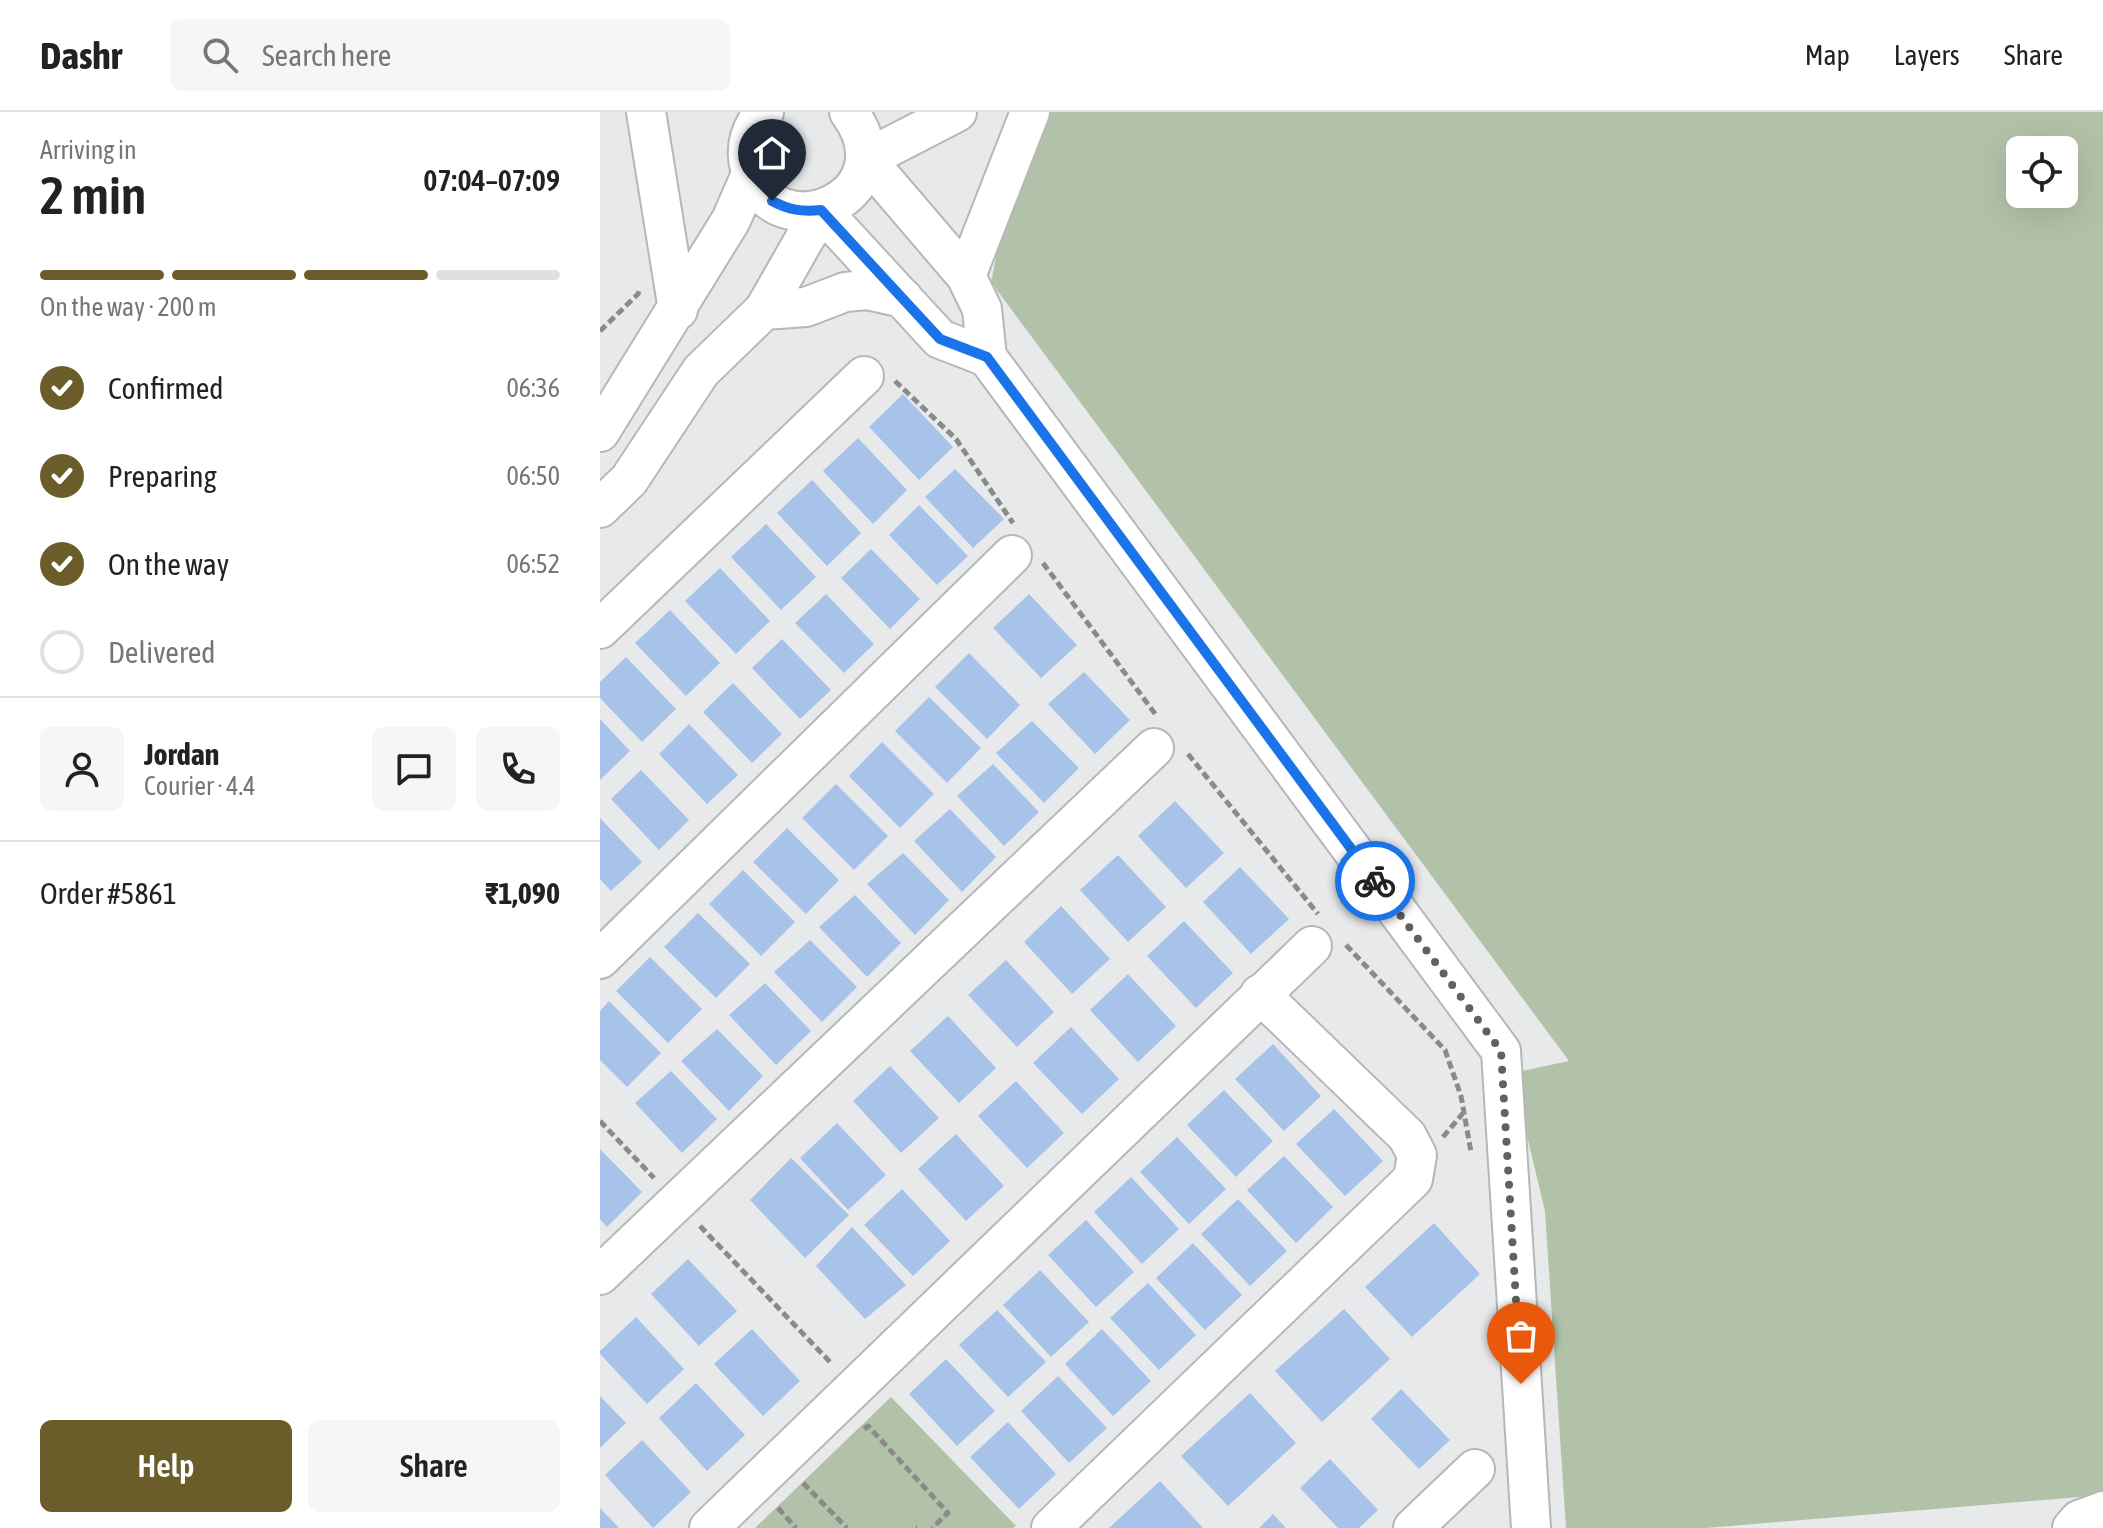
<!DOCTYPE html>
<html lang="en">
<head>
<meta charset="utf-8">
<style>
	:root { --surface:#fff; --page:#f6f6f6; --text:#222; --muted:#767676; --line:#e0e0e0; --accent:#6b5d2a }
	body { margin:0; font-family:"Asap Condensed",sans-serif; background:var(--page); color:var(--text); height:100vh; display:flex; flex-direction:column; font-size:30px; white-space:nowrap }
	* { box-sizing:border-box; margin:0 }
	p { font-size:26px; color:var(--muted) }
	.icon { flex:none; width:44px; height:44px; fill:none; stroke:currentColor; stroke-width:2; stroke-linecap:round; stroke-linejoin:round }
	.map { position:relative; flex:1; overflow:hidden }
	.sheet { display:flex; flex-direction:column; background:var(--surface); width:600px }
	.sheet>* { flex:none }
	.tools { position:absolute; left:1406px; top:24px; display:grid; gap:16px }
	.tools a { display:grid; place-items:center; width:72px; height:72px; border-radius:12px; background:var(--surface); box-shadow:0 8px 32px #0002; font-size:40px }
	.pin { position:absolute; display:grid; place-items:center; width:68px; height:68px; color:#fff; margin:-82px -34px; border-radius:50% 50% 50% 0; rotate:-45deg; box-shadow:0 0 8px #0007 }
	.pin .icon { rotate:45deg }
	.courier { position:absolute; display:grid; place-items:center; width:80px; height:80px; margin:-40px; border:6px solid #1a73e8; border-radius:50%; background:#fff; color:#222; box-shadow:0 2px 10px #0007 }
	.head em { font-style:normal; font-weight:600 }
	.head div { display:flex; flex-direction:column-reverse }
	.head { display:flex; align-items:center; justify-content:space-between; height:136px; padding:0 40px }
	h1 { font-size:52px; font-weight:600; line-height:60px }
	.bar { display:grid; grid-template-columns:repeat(4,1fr); gap:12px 8px; align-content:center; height:96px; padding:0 40px }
	.bar i { height:10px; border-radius:6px; background:var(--line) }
	.bar .on { background:var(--accent) }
	.bar p { grid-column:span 4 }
	.line { display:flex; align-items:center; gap:20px; padding:0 40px; border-top:2px solid var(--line) }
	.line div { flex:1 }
	.round { display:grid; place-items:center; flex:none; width:84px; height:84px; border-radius:12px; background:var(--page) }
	ol { padding:0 40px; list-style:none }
	li { display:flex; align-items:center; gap:24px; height:88px }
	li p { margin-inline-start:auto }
	li .icon { padding:8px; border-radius:50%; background:var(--accent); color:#fff; stroke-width:4 }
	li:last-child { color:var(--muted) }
	li i { width:44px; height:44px; border:4px solid var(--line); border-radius:50% }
	.cta { display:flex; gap:16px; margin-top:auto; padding:16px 40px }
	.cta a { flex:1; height:92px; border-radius:12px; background:var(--accent); color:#fff; font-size:32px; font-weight:600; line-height:92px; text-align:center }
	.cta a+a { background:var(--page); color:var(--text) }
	header { display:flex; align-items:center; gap:48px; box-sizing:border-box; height:112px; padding:0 40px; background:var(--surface); border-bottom:2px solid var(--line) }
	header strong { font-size:38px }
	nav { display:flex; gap:44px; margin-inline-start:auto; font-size:28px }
	.search { width:560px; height:72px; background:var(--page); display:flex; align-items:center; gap:20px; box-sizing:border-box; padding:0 28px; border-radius:12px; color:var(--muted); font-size:30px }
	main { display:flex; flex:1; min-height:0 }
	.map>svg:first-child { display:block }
</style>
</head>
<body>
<header>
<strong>Dashr</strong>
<div class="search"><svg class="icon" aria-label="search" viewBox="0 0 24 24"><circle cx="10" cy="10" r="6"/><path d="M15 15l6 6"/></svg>Search here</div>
<nav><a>Map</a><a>Layers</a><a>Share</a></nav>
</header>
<main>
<section class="sheet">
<div class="head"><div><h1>2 min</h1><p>Arriving in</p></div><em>07:04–07:09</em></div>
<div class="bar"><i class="on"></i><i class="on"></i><i class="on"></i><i></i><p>On the way · 200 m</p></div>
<ol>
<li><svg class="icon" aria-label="check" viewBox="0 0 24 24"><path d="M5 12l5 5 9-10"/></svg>Confirmed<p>06:36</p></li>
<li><svg class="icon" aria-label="check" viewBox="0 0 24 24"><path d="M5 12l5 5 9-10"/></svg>Preparing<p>06:50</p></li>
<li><svg class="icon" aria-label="check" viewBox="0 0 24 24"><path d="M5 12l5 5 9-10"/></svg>On the way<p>06:52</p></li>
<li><i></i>Delivered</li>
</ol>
<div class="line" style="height:144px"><a class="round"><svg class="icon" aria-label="person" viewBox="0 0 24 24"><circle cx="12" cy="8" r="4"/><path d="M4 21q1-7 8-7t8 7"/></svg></a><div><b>Jordan</b><p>Courier · 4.4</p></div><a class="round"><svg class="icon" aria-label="chat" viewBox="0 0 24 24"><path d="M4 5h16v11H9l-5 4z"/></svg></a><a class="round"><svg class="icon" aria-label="phone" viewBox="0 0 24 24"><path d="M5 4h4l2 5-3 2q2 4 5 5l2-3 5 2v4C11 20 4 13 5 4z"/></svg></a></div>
<div class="line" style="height:104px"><div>Order #5861</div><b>₹1,090</b></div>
<div class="cta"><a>Help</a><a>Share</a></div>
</section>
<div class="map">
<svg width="1503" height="1416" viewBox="0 0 1503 1416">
	<rect width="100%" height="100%" fill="#e8e9ea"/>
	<path fill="#b2c2a8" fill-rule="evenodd" d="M449 0H1503V1383L1106 1416H966L945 1099 912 961 969 949 391 170 408 86ZM1420 38H1464V82H1420Z
		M291 1285 416 1414 413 1416H155Z"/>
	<path fill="#a8c3ea" d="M303 282 353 335 319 368 269 315Z
		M258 326 307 378 273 412 223 359Z
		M355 357 404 407 373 436 325 385Z
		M212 368 261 421 227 454 177 401Z
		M319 393 368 444 337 473 289 423Z
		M166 412 216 465 181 498 131 445Z
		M271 437 320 487 290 517 241 466Z
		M120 456 170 509 136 542 85 489Z
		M226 482 274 532 244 561 195 511Z
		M429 482 477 533 441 566 393 516Z
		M70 498 120 551 86 584 35 531Z
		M182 527 231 578 200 607 152 556Z
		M369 541 420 593 387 627 335 575Z
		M26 545 76 597 42 630 0 586V570Z
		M484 560 530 608 495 642 448 592Z
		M133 571 182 622 152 651 103 600Z
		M329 585 381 636 347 671 295 619Z
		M0 607 30 639 0 668Z
		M432 609 479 656 444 691 396 641Z
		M89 612 138 663 107 692 59 642Z
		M282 630 334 682 300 716 249 664Z
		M393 652 439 700 404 734 357 684Z
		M41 658 89 708 59 738 11 687Z
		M236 672 288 724 254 758 202 706Z
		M575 689 624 741 586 776 538 724Z
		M350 697 396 745 362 780 314 729Z
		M0 706 42 750 11 779 0 767Z
		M187 716 239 768 206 802 153 750Z
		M303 741 349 788 315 823 267 772Z
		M518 743 566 795 528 830 480 778Z
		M640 755 689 807 651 842 603 790Z
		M143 758 195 810 161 844 109 792Z
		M255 783 301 831 267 865 219 815Z
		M461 794 510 847 472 882 424 830Z
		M98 801 150 852 116 886 64 835Z
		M584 809 633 861 596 896 547 844Z
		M210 828 257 875 222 910 174 860Z
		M50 845 102 897 68 931 16 879Z
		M406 848 454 900 417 935 368 883Z
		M528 862 576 914 538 950 490 898Z
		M165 871 211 919 176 953 129 903Z
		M9 889 61 941 27 975 0 948V899Z
		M348 904 396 956 359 991 310 939Z
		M471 915 519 967 482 1002 433 951Z
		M117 917 163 964 129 999 81 949Z
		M673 932 721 984 684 1019 635 967Z
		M290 954 339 1006 301 1041 253 989Z
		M71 959 117 1007 82 1041 35 991Z
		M416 969 464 1021 427 1056 378 1004Z
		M624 978 673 1029 636 1065 587 1013Z
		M734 997 783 1049 745 1084 696 1032Z
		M237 1011 286 1063 248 1098 200 1046Z
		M356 1022 404 1074 366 1109 318 1057Z
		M577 1025 626 1077 589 1112 540 1060Z
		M0 1037 42 1080 7 1115 0 1107Z
		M684 1044 733 1095 696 1131 647 1078Z
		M191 1046 249 1103 205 1146 150 1088Z
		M531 1065 579 1117 542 1152 494 1100Z
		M302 1077 350 1129 313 1164 264 1113Z
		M638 1087 687 1139 650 1174 601 1122Z
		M486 1108 534 1160 496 1195 448 1143Z
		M834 1111 880 1162 812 1225 765 1175Z
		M252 1115 306 1173 265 1207 216 1154Z
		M593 1131 642 1183 605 1218 556 1166Z
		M88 1147 137 1199 99 1234 51 1182Z
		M440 1158 489 1210 451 1245 403 1193Z
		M548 1171 596 1223 559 1258 510 1206Z
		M744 1197 790 1247 722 1310 675 1259Z
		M397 1198 446 1250 408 1285 359 1233Z
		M36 1205 84 1257 47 1292 0 1242V1239Z
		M152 1217 200 1269 163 1304 114 1252Z
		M502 1217 551 1269 513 1304 465 1252Z
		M346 1247 395 1299 357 1334 309 1282Z
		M458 1264 507 1316 469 1351 421 1299Z
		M96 1271 145 1323 107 1359 59 1306Z
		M801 1277 850 1328 819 1357 771 1307Z
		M650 1281 696 1331 628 1394 581 1344Z
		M0 1284 26 1311 0 1336Z
		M408 1310 456 1362 419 1397 370 1345Z
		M42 1328 91 1380 53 1416 5 1363Z
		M730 1347 778 1398 759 1416H738L700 1376Z
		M560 1369 603 1416H509Z
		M0 1396 19 1416H0Z
		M673 1402 686 1416H659Z"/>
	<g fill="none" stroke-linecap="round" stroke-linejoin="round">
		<g stroke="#b6b7b8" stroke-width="42">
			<path id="minor" d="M46 0 78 198
				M164 0C150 17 144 35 150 57 172 142 312 86 249 0
				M357 0 266 47 366 164 382 197 387 245 901 939 931 1416
				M366 164 430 0
				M164 198 206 195 245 180 267 178 303 186
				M0 320 131 108 151 62
				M0 396 29 368 101 259 164 198 221 98 340 227 387 245
				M0 517 264 264
				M0 847 412 443
				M0 1163 554 636
				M109 1416 712 834
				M451 1416 813 1067 817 1043 807 1024 660 882
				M813 1416 875 1357
				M1472 1416 1479 1408 1503 1399"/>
		</g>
		<path stroke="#8a8a8b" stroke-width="5" stroke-dasharray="8 4" stroke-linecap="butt" d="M0 219 38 182 40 176
			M295 269 356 327 413 411
			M443 451 556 603
			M588 642 718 802
			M746 833 845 938 861 984 871 1040
			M0 1009 54 1066
			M843 1025 864 1000
			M100 1114 231 1251
			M264 1317 268 1314 348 1401 332 1416
			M203 1371 247 1416
			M178 1396 196 1416
			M316 1416H317"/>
		<use href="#minor" stroke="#fff" stroke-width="38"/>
	</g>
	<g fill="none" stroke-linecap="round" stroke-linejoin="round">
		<path stroke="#616162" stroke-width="8" stroke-dasharray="0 14.4" d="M775 769 901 939 921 1272"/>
		<path stroke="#1a73e8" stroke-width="10" d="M172 89C189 98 202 100 221 98L340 227 387 245 775 769"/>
	</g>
</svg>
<div class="tools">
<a><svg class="icon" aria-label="locate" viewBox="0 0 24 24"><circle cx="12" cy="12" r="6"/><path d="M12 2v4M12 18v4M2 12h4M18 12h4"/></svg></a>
</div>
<div class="pin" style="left:921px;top:1272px;background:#ea580c"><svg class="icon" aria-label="bag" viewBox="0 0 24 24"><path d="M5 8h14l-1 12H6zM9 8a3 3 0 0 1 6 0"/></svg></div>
<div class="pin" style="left:172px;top:89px;background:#1f2937"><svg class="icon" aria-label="home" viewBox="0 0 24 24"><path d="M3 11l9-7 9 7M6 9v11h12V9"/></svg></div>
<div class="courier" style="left:775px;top:769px"><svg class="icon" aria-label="bike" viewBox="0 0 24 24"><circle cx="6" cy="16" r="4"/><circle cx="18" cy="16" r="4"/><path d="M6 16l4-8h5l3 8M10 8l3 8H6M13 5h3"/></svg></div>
</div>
</main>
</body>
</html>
